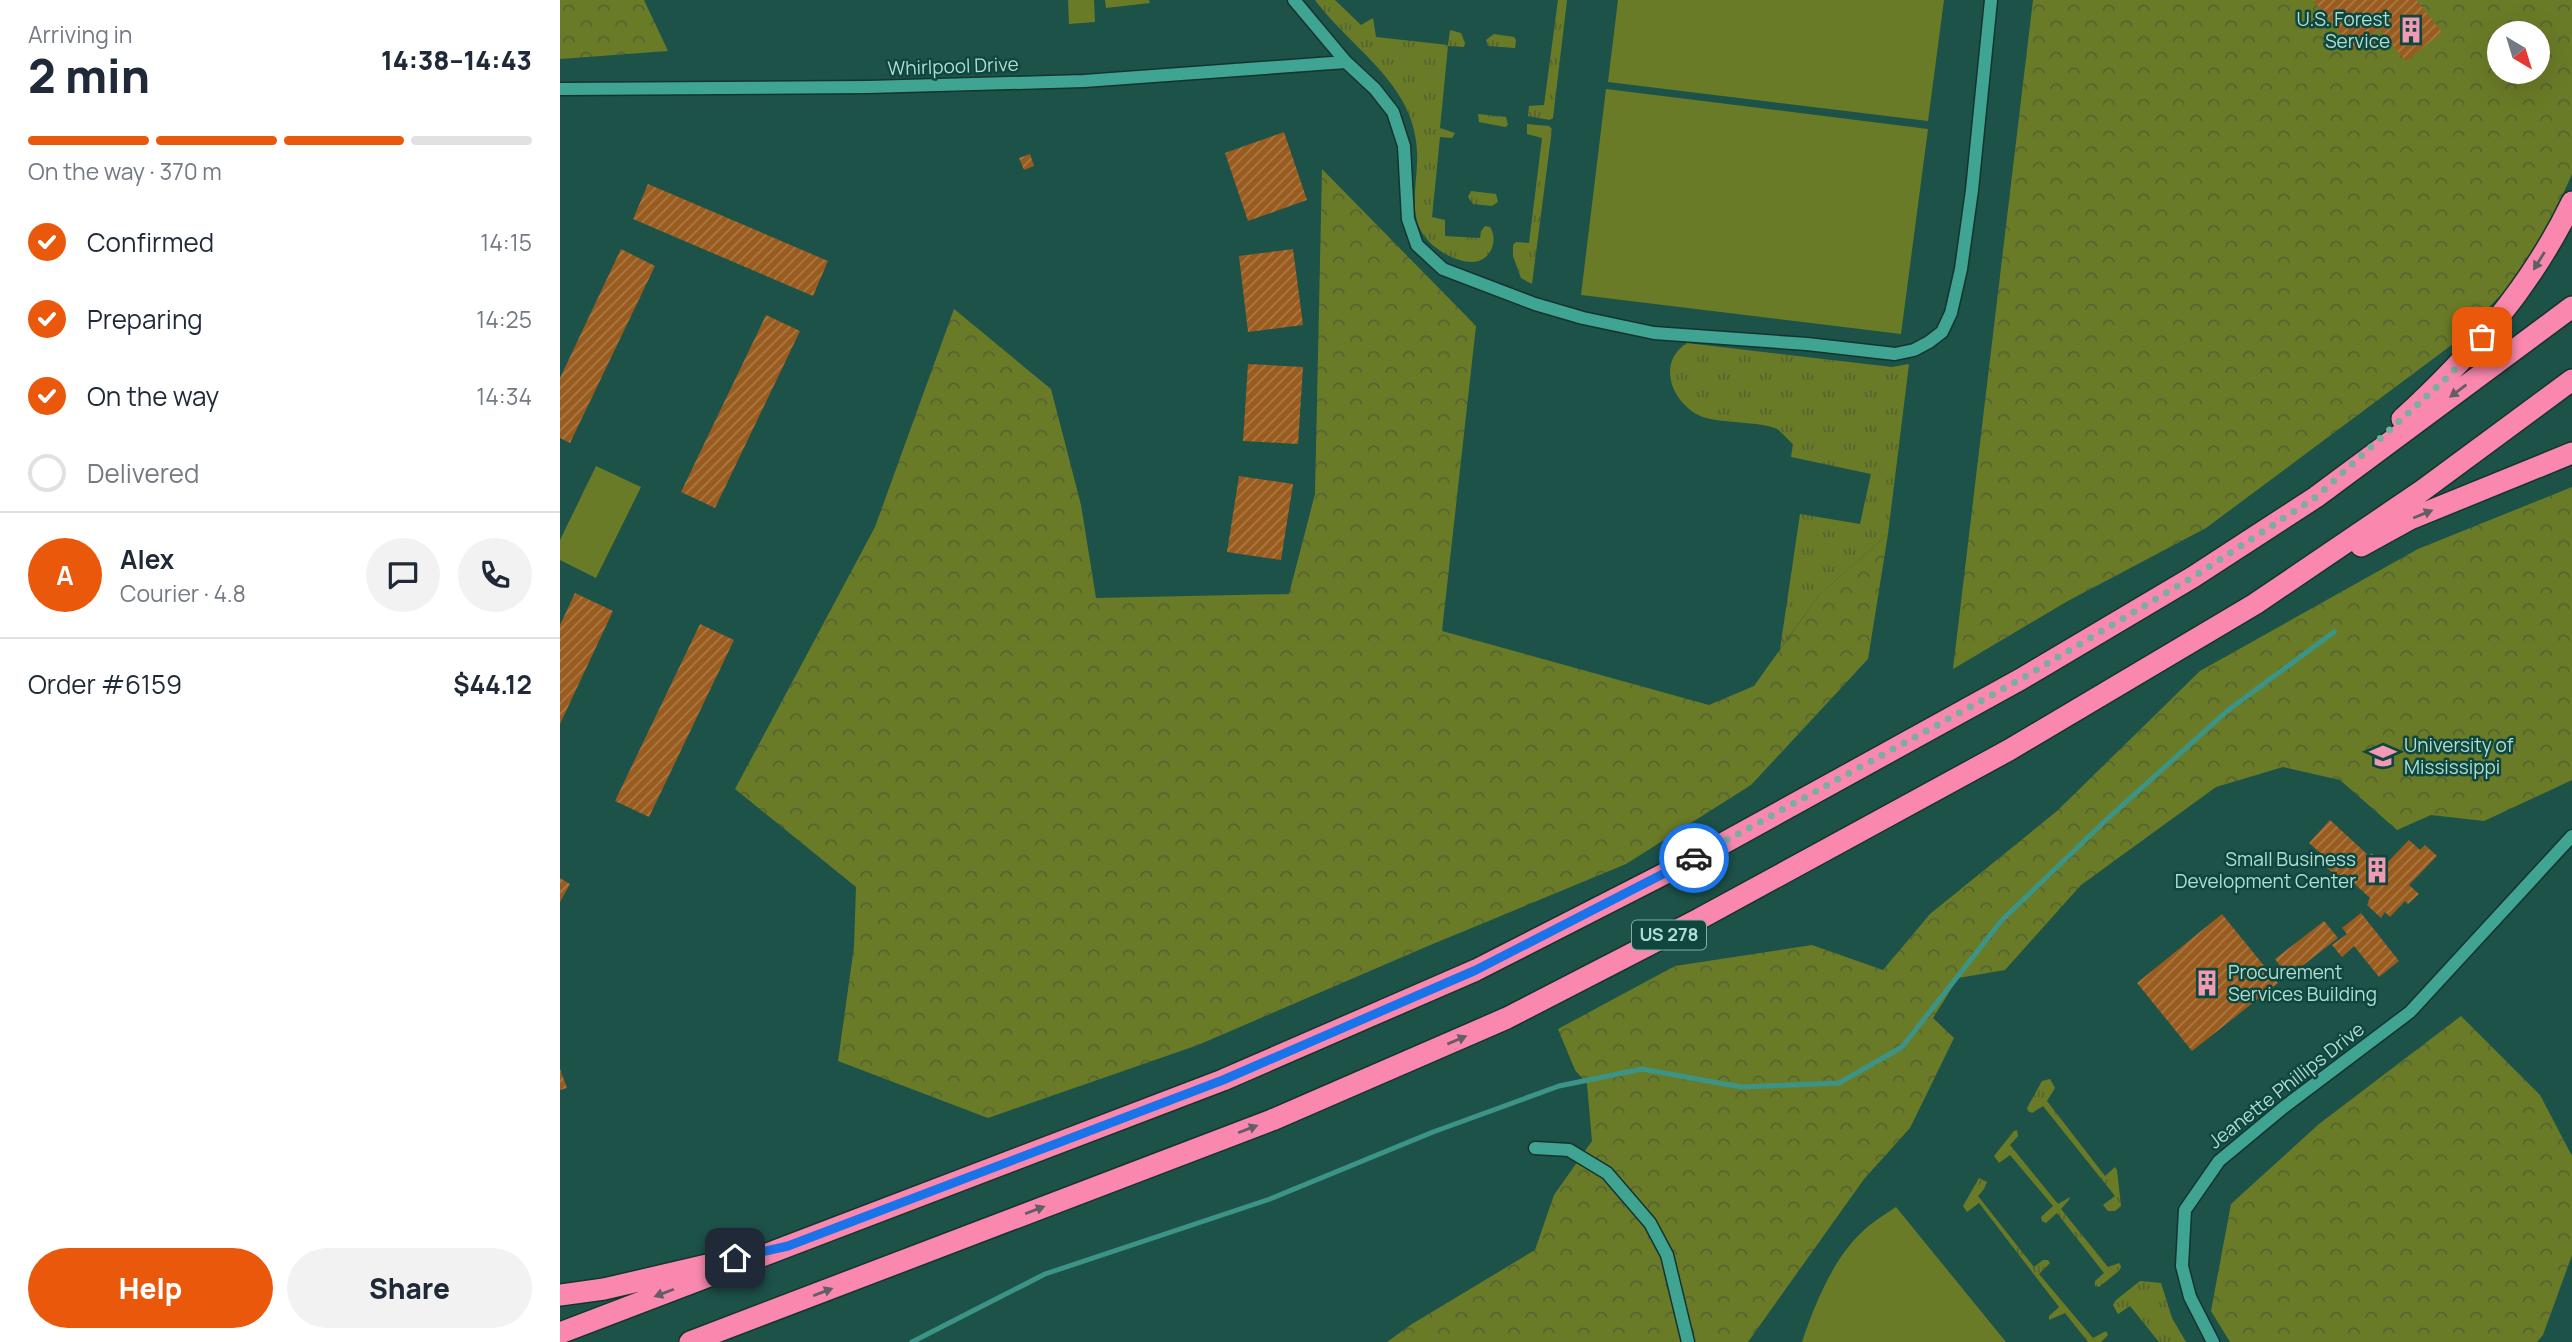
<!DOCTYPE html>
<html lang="en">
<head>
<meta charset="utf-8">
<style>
	:root { --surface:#fff; --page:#f2f2f3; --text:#1f2937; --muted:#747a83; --line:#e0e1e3; --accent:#ea580c }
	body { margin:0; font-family:Manrope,sans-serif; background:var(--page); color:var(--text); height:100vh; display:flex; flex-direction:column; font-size:26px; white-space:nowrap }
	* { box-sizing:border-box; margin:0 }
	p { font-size:23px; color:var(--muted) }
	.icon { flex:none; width:38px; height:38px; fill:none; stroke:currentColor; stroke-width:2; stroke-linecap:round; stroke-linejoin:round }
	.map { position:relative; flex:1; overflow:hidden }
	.details { display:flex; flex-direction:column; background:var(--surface); width:560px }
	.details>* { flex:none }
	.needle { width:46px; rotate:142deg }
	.fabs { position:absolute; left:1927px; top:21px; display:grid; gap:14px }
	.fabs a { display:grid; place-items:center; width:63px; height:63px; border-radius:50%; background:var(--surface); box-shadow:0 7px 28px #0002; font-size:35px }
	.pin { position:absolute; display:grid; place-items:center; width:60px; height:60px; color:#fff; margin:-30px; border-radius:14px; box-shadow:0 4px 10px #0006 }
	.courier { position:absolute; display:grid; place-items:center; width:70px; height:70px; margin:-35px; border:5px solid #1a73e8; border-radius:50%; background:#fff; color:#222; box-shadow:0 2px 9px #0007 }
	.summary em { font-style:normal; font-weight:800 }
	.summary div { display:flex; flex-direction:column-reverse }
	.summary { display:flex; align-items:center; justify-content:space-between; height:119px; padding:0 28px }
	h1 { font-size:46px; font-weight:800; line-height:52px }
	.bar { display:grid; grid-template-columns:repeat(4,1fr); gap:10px 7px; align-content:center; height:84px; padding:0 28px }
	.bar i { height:9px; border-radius:5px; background:var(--line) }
	.bar .selected { background:var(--accent) }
	.bar p { grid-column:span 4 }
	.line { display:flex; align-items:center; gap:18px; padding:0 28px; border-top:2px solid var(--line) }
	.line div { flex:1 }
	.round { display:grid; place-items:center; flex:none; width:74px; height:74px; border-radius:37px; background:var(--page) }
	ol { padding:0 28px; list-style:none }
	li { display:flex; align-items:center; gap:21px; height:77px }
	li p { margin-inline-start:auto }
	li .icon { padding:7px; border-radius:50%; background:var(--accent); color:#fff; stroke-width:4 }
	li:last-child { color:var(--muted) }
	li i { width:38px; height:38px; border:4px solid var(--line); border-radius:50% }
	.primary-button { display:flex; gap:14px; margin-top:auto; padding:14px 28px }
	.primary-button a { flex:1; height:80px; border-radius:42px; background:var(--accent); color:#fff; font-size:28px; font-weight:800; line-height:80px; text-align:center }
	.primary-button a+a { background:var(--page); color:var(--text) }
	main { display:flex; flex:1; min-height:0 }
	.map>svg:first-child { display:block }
</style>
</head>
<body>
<main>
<section class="details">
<div class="summary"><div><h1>2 min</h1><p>Arriving in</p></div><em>14:38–14:43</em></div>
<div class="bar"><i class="selected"></i><i class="selected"></i><i class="selected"></i><i></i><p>On the way · 370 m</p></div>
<ol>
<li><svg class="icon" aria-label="check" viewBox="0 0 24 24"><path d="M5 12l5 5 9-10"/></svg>Confirmed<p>14:15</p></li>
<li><svg class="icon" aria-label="check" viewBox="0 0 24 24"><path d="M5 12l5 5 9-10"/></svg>Preparing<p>14:25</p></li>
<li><svg class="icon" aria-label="check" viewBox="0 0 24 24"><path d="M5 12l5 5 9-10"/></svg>On the way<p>14:34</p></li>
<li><i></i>Delivered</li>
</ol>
<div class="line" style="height:126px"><b class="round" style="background:var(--accent);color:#fff">A</b><div><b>Alex</b><p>Courier · 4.8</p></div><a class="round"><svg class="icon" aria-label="chat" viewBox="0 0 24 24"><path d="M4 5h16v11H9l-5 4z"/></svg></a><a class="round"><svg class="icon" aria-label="phone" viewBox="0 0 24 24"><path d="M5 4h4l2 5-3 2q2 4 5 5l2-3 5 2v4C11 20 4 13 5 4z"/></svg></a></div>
<div class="line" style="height:91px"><div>Order #6159</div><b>$44.12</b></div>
<div class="primary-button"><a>Help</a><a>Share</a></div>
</section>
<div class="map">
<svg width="2012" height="1342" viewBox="0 0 2012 1342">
	<defs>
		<pattern id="grass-tufts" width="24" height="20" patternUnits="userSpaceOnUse" patternTransform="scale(1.75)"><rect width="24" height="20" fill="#6a7b27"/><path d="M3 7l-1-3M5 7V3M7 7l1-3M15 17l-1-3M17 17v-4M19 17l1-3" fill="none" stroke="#556431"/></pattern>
		<pattern id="forest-crowns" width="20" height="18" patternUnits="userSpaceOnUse" patternTransform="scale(1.75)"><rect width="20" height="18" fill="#6a7b27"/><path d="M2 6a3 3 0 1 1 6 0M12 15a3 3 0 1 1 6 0" fill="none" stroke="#556431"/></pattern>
		<pattern id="building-hatch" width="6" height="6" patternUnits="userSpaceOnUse" patternTransform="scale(1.75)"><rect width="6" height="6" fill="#9a5b1e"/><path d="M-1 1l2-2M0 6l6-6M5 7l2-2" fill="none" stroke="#a97a48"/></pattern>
	</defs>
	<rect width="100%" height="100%" fill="#1d5249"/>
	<path fill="url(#grass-tufts)" d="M755 0H775L801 25 813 18 816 37 888 45 890 30 901 33 905 43 904 47 888 46 880 128 895 133 892 138 880 137 872 217 885 220V236L920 238 921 231 925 226 930 227C939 241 930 262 912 262 901 262 887 256 878 249 842 224 859 187 857 151 856 133 851 116 842 100 820 62 781 35 755 0Z
		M998 0H1007L993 118 990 120 968 116 969 106 984 105Z
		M934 34 954 37 956 40 955 48 928 46 926 40Z
		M918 114 946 117 948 125 945 127 919 122Z
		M967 124 989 126 992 129 972 284 961 278 953 256V245L956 242 969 243 982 138 967 134Z
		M911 191 936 194 938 202 932 206 913 204 908 197Z
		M1127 343 1332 367 1349 364 1328 534 1259 595 1220 649 1240 514 1300 524 1311 474 1231 457 1233 444C1228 440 1222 432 1217 429 1204 422 1163 423 1146 418 1114 408 1094 364 1127 343Z
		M1490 1079 1495 1088 1487 1101 1545 1176 1555 1167 1557 1170 1561 1206 1555 1211H1548L1543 1205 1555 1196 1483 1106 1472 1113 1468 1111 1467 1108 1482 1081Z
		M1457 1130 1458 1136 1450 1145 1498 1204 1510 1197 1509 1200 1501 1209 1548 1267 1559 1263 1561 1266 1560 1270 1539 1287 1535 1286V1281L1544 1273 1497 1213 1486 1223 1482 1221 1481 1217 1493 1206 1450 1155 1439 1163 1434 1156 1454 1131Z
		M1419 1178 1427 1182 1424 1189 1418 1196 1474 1267 1483 1260H1488L1490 1263 1479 1274 1533 1338 1546 1331 1548 1335 1541 1342H1528L1505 1313 1489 1320V1316L1499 1307 1419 1203 1407 1212 1403 1206Z
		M1580 1281 1601 1283 1612 1318 1626 1342H1599L1570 1306 1558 1314 1553 1305 1556 1300Z"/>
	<path fill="url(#forest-crowns)" fill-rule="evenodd" d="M0 0H84L108 51 0 59Z
		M1473 0H2012V174L1972 263 1893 344 1646 528 1506 602 1393 669ZM1939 33H1978V72H1939Z
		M762 169 916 326 882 631 1149 705 1194 686 1259 595 1328 534 1308 659 1191 785 1066 864 868 946 638 1045 428 1118 278 1061 294 947 296 887 175 789 315 527 394 309 491 389 521 505 536 598 729 594 755 494Z
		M2012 487V780L1924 821 1871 815 1837 830 1780 780 1723 767 1656 787 1521 885 1445 970 1398 978 1373 1018 1394 1038 1350 1128 1304 1179 1188 1342H827L852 1324 975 1250 994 1195 1032 1141 1027 1084 1015 1070 998 1029 1115 966 1252 945 1323 970 1370 914 1497 811 1640 671 1858 549Z
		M1901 1016 1980 1095 2012 1156V1255L1983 1335 1977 1342H1670L1651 1311 1671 1204 1759 1124Z"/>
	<path fill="#6a7b27" d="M508 0H534L535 22 509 24Z
		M545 0H589L590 3 546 8Z
		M1058 0H1384L1368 121 1048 82Z
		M1046 89 1368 129 1341 334 1021 295Z
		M36 466 81 487 36 578 0 560V540Z
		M1336 1207 1446 1342H1242C1254 1306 1273 1259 1301 1233 1311 1223 1324 1215 1336 1207Z"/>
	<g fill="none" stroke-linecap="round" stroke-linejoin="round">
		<path stroke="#3c9486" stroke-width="5" d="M352 1342 485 1274 710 1199 873 1132 999 1086 1082 1069 1181 1087 1279 1083 1342 1047 1442 920 1546 820 1667 711 1774 632"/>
	</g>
	<path fill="url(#building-hatch)" d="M1753 0H1856L1882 32 1846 61 1819 29 1794 50Z
		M724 132 747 200 688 221 665 153Z
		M470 154 474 166 464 170 459 158Z
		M88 184 268 261 253 296 73 219Z
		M61 249 95 266 10 443 0 438V378Z
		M733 249 743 325 688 332 679 256Z
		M206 315 240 331 155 508 121 492Z
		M688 364 743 367 738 444 683 441Z
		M679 476 733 484 721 560 667 552Z
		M15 593 53 611 0 724V625Z
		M140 624 174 640 89 817 55 801Z
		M1770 820 1809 856 1811 853 1825 865 1849 840 1860 850 1865 845 1877 856 1849 885 1859 894 1848 904 1845 901 1830 917 1825 912 1821 918 1807 905 1810 898 1784 874 1779 879 1763 864 1767 859 1749 843Z
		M0 878 10 884 0 902Z
		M1801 913 1839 961 1819 977 1794 946 1782 957 1772 945 1787 934 1782 928Z
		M1662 914 1718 983 1632 1051 1577 983Z
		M1764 921 1778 938 1728 977 1715 959Z
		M0 1069 7 1088 0 1090Z"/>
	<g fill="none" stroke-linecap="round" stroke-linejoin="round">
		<g stroke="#15342e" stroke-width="15">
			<path id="minor" d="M734 0 786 62 815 89 833 112 844 146 848 219 857 245 883 269 975 304 1023 318 1094 333 1247 344 1335 354 1354 350 1369 342 1382 332 1391 313 1401 269 1412 190 1431 0
				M0 89 308 87 524 81 786 62
				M975 1148 1009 1150 1047 1173 1090 1223 1107 1255 1128 1342
				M1653 1342 1630 1297 1622 1266 1625 1210 1659 1161 1724 1107 1850 1012 2012 836"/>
		</g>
		<g stroke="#15342e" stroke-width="24">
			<path id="highway" d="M1842 419C1911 356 1971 287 2012 202
				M1801 546 1850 519 2012 453
				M0 1295 44 1289 147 1265
				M0 1333 663 1080 916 970 1151 850 1461 679 1633 577 1756 497 2012 307
				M130 1342 712 1120 947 1018 1139 919 1449 750 1695 604 1863 490 2012 380"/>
		</g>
		<use href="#minor" stroke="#40a493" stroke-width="12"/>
		<use href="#highway" stroke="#fa88ae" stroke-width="21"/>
	</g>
	<defs><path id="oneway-solid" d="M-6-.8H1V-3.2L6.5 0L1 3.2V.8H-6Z" transform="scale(1.75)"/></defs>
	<g fill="#615e65">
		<use href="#oneway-solid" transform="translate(1979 261) rotate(122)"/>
		<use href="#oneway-solid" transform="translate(1898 391) rotate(143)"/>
		<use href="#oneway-solid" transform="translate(1863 514) rotate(-22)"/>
		<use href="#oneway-solid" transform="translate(897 1040) rotate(-23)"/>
		<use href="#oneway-solid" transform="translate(688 1129) rotate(-21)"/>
		<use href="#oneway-solid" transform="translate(475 1210) rotate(-21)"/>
		<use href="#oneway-solid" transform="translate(263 1292) rotate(-21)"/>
		<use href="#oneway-solid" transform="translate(104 1293) rotate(159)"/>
	</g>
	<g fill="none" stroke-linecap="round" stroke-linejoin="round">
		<path stroke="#7daca3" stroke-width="7" stroke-dasharray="0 12.6" d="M1134 858 1461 679 1633 577 1756 497 1890 375 1922 337"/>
		<path stroke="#1a73e8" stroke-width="9" d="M175 1258 228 1246 663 1080 916 970 1134 858"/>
	</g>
	<defs>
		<g id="building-bare" transform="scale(2.1)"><path d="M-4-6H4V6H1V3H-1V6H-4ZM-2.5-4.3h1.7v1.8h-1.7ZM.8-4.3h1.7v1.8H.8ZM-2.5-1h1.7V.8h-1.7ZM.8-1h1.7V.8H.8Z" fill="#f09ab4" stroke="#0f473e" stroke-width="2.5" paint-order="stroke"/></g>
		<g id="university-bare" transform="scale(2.1)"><path d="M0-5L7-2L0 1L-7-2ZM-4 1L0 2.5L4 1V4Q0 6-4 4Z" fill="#f09ab4" stroke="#0f473e" stroke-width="2.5" paint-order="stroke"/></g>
	</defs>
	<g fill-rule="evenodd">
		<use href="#building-bare" x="1851" y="30"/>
		<use href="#university-bare" x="1823" y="756"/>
		<use href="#building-bare" x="1817" y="870"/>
		<use href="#building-bare" x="1647" y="983"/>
	</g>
	<g text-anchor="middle" stroke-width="5" stroke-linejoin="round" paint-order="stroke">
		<rect fill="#0f473e" stroke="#80b0a6" stroke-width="2" x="1072" y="920.5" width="74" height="29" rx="5"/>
		<g font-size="18" font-weight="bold" fill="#b0ddd3">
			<text x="1109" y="941">US 278</text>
		</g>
		<g font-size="19" fill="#b0ddd3" stroke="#0f473e" text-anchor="end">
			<text x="1830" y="26">U.S. Forest<tspan x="1830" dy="22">Service</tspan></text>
			<text x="1844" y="752" text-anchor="start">University of<tspan x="1844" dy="22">Mississippi</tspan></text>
			<text x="1796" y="866">Small Business<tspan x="1796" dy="22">Development Center</tspan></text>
			<text x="1668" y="979" text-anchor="start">Procurement<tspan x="1668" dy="22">Services Building</tspan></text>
		</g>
		<g font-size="19" fill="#b0ddd3" stroke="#0f473e">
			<text transform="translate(393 66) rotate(-2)" y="7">Whirlpool Drive</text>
			<text transform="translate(1726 1085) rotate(-38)" y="7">Jeanette Phillips Drive</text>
		</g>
	</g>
</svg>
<div class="fabs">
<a><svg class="needle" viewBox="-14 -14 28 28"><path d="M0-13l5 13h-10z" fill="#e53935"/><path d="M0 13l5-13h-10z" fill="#747a83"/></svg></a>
</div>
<div class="pin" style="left:1922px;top:337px;background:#ea580c"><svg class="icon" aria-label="bag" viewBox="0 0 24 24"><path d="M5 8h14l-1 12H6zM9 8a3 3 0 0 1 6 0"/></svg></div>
<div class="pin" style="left:175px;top:1258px;background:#1f2937"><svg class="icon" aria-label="home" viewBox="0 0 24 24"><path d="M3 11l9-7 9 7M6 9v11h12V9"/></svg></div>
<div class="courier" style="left:1134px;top:858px"><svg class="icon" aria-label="car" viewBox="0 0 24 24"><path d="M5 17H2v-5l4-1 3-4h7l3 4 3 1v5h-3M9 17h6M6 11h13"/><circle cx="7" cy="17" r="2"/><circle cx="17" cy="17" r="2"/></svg></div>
</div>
</main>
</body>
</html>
